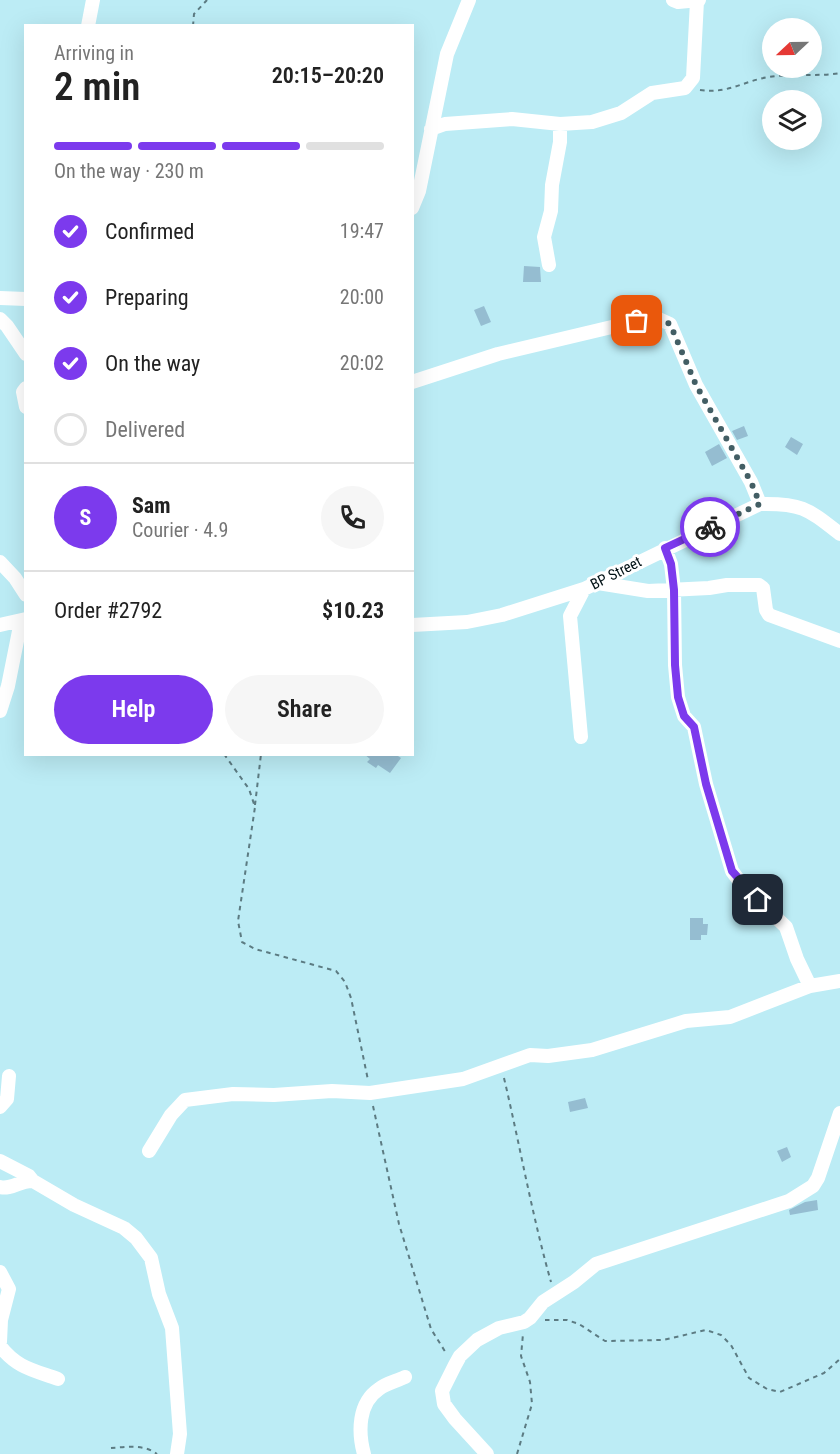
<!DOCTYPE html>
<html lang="en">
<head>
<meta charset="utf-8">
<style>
	:root { --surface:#fff; --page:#f6f6f6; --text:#222; --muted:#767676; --line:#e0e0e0; --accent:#7c3aed }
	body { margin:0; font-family:"Roboto Condensed",sans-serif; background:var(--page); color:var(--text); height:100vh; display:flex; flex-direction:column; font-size:22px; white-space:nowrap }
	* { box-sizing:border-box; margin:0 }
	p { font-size:20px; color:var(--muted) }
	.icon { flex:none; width:33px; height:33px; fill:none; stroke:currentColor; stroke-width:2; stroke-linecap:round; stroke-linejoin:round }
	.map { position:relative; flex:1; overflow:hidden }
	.panel { position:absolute; left:24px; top:24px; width:390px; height:732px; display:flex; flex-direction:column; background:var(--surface); border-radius:0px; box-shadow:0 6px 24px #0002 }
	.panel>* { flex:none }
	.needle { width:39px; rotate:248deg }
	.fabs { position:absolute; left:762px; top:18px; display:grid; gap:12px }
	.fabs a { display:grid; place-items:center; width:60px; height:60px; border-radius:50%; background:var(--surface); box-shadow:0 6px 24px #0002; font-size:30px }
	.pin { position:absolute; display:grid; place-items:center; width:51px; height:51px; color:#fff; margin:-26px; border-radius:12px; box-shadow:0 3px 9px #0006 }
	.courier { position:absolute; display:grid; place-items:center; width:60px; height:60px; margin:-30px; border:4px solid #7c3aed; border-radius:50%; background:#fff; color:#222; box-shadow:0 2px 8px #0007 }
	.overview em { font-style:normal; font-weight:600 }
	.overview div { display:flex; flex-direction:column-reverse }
	.overview { display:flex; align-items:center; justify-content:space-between; height:102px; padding:0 30px }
	h1 { font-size:39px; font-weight:600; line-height:45px }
	.bar { display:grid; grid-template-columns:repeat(4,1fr); gap:9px 6px; align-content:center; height:72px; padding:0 30px }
	.bar i { height:8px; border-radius:4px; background:var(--line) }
	.bar .selected { background:var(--accent) }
	.bar p { grid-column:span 4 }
	.line { display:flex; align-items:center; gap:15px; padding:0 30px; border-top:2px solid var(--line) }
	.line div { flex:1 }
	.round { display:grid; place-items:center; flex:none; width:63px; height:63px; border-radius:32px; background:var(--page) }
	ol { padding:0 30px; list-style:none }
	li { display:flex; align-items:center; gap:18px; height:66px }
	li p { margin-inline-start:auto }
	li .icon { padding:6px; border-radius:50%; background:var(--accent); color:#fff; stroke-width:4 }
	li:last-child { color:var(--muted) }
	li i { width:33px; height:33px; border:3px solid var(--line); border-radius:50% }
	.primary-button { display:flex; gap:12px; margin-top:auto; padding:12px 30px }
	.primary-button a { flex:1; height:69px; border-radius:36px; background:var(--accent); color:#fff; font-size:24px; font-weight:600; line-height:69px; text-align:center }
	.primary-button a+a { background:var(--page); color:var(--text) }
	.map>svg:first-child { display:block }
</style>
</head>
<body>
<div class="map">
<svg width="840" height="1454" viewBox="0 0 840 1454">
	<rect width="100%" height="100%" fill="#bcecf5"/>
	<path fill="#95bdd1" d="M524 266 540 267 541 282H523Z
		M484 306 491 322 481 326 474 310Z
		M744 426 748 436 737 440 732 431Z
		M791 437 803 444 797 455 785 447Z
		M719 444 727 458 712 466 705 452Z
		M364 754H395L401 758 390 773 378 765 376 768 367 762 370 759Z
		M690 918H703V924H708L707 935H701V940H690Z
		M585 1098 588 1108 570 1112 568 1102Z
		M787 1147 791 1157 782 1162 777 1151Z
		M817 1200 818 1210 790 1215 789 1210 805 1202Z"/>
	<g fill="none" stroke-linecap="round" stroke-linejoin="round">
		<path stroke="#5c7b82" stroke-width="2" stroke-dasharray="4.5 4.5" stroke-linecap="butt" d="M193 26 194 14 207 0
			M700 90C729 94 743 81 769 77 792 73 817 77 840 73
			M224 754 249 789 255 807 238 921 242 942 255 949 336 971 345 982 351 998 368 1080
			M255 805 261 754
			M504 1078C520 1146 532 1215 551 1282
			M373 1106 399 1224 431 1329 446 1353
			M545 1320H567L579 1324 605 1341 663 1340 706 1330 721 1335 731 1345 749 1378 767 1389 780 1392 824 1373 840 1359
			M111 1448C126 1447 144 1444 157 1454
			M517 1454 532 1404 530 1382 521 1356 523 1334"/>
		<path stroke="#fff" stroke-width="14" d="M673 0 678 2 699 0
			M88 26 93 0
			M431 129 445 124 512 119 560 124 592 122 621 113 652 93 685 88 693 78 697 1
			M412 208 419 191 447 54 469 0
			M549 265 544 237 551 211 552 185 560 142V124
			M0 298 26 299
			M0 319 7 326 26 354
			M412 382 498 354 637 321 659 319 670 324 696 385 751 482 760 504
			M26 388 23 392 26 407
			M665 548 671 564 674 590 675 665 678 697 684 716 694 727 706 784 732 871 743 886 786 927 797 959 810 986
			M0 562 15 578 26 595
			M598 583 648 591 709 588 727 585H759L763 588 766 610 769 615 840 641
			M0 625 26 619
			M412 625 467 622 502 615 584 589 760 504C802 503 808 509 840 534
			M0 711 8 686 21 621
			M581 737 570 616 584 589
			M0 1107 7 1099 9 1076
			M149 1151 171 1115 185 1100 233 1094 274 1095 332 1091 370 1093 463 1079 530 1055 548 1056 592 1050 686 1021 730 1017 810 986 840 981
			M0 1161 29 1176 33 1181
			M0 1187C11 1190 21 1180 33 1181L74 1205 124 1228 136 1238 151 1258 159 1294 172 1328 180 1434 177 1454
			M0 1272 9 1289 1 1320 0 1342
			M0 1346C17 1368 33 1370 58 1379
			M364 1454C358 1432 358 1403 379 1389 386 1383 397 1381 405 1377
			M487 1454 455 1419 444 1404 442 1391 455 1365 460 1356 477 1340 499 1328 524 1322 530 1318 543 1302 574 1282 596 1264 789 1201 813 1186 818 1178 840 1113"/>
	</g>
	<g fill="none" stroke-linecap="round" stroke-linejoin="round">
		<path stroke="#435e64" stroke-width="6" stroke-dasharray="0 10.8" d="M637 321 659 319 670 324 696 385 751 482 760 504 710 527"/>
		<path stroke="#7c3aed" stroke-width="8" d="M710 527 665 548 671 564 674 590 675 665 678 697 684 716 694 727 706 784 732 871 758 900"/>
	</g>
	<g text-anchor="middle" stroke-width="6" stroke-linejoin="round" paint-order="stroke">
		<g font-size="15" fill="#021216" stroke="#fff">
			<text transform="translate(616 573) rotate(-27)" y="5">BP Street</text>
		</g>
	</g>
</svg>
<div class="fabs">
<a><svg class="needle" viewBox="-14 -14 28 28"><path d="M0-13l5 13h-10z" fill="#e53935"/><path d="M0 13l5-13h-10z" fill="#767676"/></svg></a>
<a><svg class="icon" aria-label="layers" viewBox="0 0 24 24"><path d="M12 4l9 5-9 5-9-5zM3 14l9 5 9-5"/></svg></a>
</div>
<div class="pin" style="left:637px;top:321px;background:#ea580c"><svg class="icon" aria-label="bag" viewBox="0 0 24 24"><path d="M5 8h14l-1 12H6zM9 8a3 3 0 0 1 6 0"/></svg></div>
<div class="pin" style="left:758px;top:900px;background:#1f2937"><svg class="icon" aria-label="home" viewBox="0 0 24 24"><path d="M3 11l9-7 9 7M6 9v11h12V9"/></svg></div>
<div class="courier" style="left:710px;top:527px"><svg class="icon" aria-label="bike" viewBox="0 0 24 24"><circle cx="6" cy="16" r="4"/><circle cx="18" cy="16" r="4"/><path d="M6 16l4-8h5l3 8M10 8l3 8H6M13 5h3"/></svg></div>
<section class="panel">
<div class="overview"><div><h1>2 min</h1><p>Arriving in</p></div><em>20:15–20:20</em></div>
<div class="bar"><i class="selected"></i><i class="selected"></i><i class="selected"></i><i></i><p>On the way · 230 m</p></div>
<ol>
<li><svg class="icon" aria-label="check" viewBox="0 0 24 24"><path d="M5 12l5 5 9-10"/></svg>Confirmed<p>19:47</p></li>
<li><svg class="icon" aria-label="check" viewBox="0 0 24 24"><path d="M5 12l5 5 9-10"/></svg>Preparing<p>20:00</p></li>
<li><svg class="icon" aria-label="check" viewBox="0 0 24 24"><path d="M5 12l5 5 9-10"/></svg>On the way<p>20:02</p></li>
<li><i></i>Delivered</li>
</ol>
<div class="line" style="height:108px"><b class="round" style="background:var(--accent);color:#fff">S</b><div><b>Sam</b><p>Courier · 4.9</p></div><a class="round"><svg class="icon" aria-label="phone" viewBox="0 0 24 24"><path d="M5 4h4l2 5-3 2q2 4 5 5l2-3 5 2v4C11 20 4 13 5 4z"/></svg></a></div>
<div class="line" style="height:78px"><div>Order #2792</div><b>$10.23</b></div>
<div class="primary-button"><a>Help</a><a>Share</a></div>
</section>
</div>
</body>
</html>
